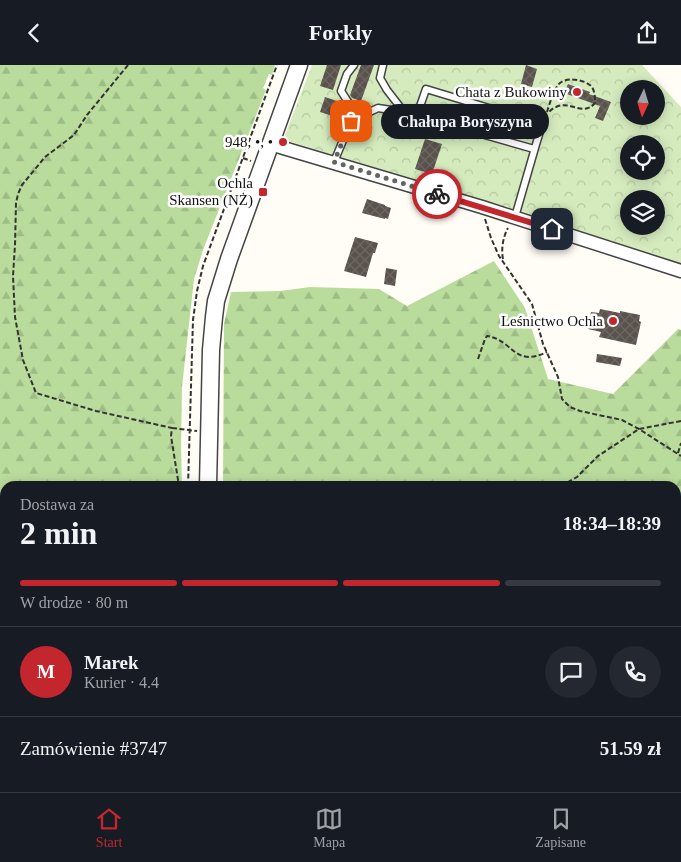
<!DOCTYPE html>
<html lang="pl">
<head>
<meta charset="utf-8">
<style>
	:root { --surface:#171b24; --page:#242831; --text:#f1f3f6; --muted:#9ea1a6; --line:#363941; --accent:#c4262e }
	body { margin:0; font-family:"Times New Roman",serif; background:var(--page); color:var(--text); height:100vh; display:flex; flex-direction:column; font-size:19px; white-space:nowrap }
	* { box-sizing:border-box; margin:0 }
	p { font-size:16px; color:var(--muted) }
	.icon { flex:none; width:28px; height:28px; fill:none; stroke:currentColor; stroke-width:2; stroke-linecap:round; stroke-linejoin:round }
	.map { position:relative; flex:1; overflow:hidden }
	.side { position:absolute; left:0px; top:416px; width:681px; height:311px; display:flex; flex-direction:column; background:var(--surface); border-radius:15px 15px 0 0; box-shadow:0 2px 12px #0003 }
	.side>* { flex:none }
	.needle { width:32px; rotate:184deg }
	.controls { position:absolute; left:620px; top:15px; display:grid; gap:10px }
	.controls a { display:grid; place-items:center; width:45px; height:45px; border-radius:50%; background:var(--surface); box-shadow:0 2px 12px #0003; font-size:25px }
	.pin { position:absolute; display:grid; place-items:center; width:42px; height:42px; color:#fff; margin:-21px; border-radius:10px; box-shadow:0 2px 8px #0006 }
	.courier { position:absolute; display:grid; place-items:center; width:50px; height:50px; margin:-25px; border:4px solid #c4262e; border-radius:50%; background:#fff; color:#222; box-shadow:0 1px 6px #0007 }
	.bubble { position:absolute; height:35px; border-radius:18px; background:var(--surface); box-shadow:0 2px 12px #0003; font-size:16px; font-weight:700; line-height:35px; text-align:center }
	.head em { font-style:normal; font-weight:700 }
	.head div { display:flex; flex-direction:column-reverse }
	.head { display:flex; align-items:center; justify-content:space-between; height:85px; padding:0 20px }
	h1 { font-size:32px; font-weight:700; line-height:38px }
	.bar { display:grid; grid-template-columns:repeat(4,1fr); gap:8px 5px; align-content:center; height:60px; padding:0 20px }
	.bar i { height:6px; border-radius:4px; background:var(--line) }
	.bar .on { background:var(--accent) }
	.bar p { grid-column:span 4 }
	.line { display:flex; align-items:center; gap:12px; padding:0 20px; border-top:1px solid var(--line) }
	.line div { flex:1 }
	.round { display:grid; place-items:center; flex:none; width:52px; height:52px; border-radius:26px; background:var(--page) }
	header { display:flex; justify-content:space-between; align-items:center; height:65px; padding:0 20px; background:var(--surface); font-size:22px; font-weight:700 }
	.menu { display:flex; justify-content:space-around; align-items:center; height:70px; border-top:1px solid var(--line); background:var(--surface); font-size:14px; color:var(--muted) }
	.menu a { display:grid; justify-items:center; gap:2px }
	.menu .on { color:var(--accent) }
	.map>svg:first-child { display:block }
</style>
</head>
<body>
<header><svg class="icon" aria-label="back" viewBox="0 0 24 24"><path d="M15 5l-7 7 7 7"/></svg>Forkly<svg class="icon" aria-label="share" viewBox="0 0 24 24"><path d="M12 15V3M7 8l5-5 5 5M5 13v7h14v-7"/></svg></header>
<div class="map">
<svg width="681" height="727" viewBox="0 0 681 727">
	<defs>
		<pattern id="forest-firs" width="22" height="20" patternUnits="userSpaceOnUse" patternTransform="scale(1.25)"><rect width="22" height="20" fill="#b9dc9c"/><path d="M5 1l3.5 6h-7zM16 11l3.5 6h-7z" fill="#9ebc85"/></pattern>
		<pattern id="park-crowns" width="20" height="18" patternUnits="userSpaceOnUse" patternTransform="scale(1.25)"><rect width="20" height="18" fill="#d5ebbd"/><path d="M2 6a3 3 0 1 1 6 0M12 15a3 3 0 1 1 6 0" fill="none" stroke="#b6c8a1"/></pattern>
		<pattern id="building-cross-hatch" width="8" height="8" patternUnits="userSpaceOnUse" patternTransform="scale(1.25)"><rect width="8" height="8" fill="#5a524d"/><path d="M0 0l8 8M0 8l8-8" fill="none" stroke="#6d6662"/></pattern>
	</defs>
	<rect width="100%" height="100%" fill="#fffdf5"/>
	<path fill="url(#forest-firs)" d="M0 0H275L272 10 269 9 263 23 266 25 203 185 194 214 182 322 181 381 182 421H5V722L145 723 141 727H0Z
		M494 196 525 243 548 314 613 329 678 264 681 265V727H546L544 723 676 722V421H223L224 259 231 227 280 226 310 222 379 224 407 241Z
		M260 723H442L434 727H262Z"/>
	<path fill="url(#park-crowns)" fill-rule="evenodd" d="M312 0H642L681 42V202L620 182 611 175 605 177 461 129 288 76 285 70ZM629 24H656V51H629ZM629 79H656V106H629ZM629 134H656V161H629Z"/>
	<path fill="url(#building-cross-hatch)" d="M327 0H341L333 25 320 21Z
		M361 0H374L361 36 352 33 350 30Z
		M526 0 537 4 532 22 521 19Z
		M568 19 590 27 589 29 611 37 603 56 595 53 600 41 564 28Z
		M325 32 343 38 346 43 342 54 320 47Z
		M425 74 442 79 432 109 415 104Z
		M367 134 385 140V141L391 143 388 154 385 153V154L362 148Z
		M355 172 378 178 375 188H373L366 212 344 206Z
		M386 203 397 205 395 221 384 219Z
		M600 244 620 248V246L640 250 639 256 641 257 636 280 599 272 601 267 588 264 591 247 599 248Z
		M597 289 622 293 620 301 596 297Z"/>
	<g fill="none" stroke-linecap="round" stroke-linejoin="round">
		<g stroke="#444" stroke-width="9">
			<path id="service" d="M404 47 534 84
				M417 50 426 24 542 59
				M351 56 378 43 404 47 387 25 380 13 383 0
				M334 97 351 56 352 43 341 26 347 9 354 0
				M515 152 537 76 544 54
				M255 722 257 727
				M336 722 338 727
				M453 722 456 727
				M174 727 190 722
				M436 727 444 722"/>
		</g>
		<g stroke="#444" stroke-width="15">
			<path id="minor" d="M270 79 482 142 681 206"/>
		</g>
		<g stroke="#444" stroke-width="19">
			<path id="tertiary" d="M208 421 211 285 214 252 216 236 229 194 299 0
				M164 727 166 722"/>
		</g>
		<path stroke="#333" stroke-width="2" stroke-dasharray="5 2.5" stroke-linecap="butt" d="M128 0 87 50 74 70 45 92 22 120 18 129 16 138 15 180 13 211 15 252 23 295 36 328 96 346 172 363 171 371 179 421
			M547 47C549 40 554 25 558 20 565 11 585 14 592 22 595 27 595 33 595 38 583 52 570 35 556 42 553 43 551 45 549 47
			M243 93 251 96
			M485 154 491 173 499 191 532 239 543 279 558 312 562 334 570 342 580 346 622 355 639 364 681 391
			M503 194C501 184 503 172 508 163
			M478 294 485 274 487 271C514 275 513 303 547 287
			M172 363 197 366
			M678 388 681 378
			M188 421 193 255 197 226 203 201 277 0
			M561 421 577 412 598 391 639 364 681 356
			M676 490 681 488
			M0 528 5 526
			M676 585 681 582
			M676 658 681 660"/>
		<use href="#service" stroke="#fff" stroke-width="6"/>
		<use href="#minor" stroke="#fff" stroke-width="12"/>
		<use href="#tertiary" stroke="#fff" stroke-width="16"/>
	</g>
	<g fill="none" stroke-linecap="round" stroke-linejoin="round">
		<path stroke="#646461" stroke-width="5" stroke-dasharray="0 9" d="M351 56 334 97 437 129"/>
		<path stroke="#c4262e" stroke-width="6" d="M437 129 552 164"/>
	</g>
	<g fill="#c4262e" stroke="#fff" stroke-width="2">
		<circle cx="577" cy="27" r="5"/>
		<circle cx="283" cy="77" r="5"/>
		<rect x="258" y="122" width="10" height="10" rx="2.5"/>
		<circle cx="613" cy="256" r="5"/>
	</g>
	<g text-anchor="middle" stroke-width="5" stroke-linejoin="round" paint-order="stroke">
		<g font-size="15" fill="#111" stroke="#fff" text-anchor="end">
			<text x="567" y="32">Chata z Bukowiny</text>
			<text x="273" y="82">948, •, •</text>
			<text x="253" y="123">Ochla<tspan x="253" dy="17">Skansen (NŻ)</tspan></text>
			<text x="603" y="261">Leśnictwo Ochla</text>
		</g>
	</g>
</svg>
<div class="controls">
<a><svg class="needle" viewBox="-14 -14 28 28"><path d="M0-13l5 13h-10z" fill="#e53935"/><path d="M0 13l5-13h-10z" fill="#9ea1a6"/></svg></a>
<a><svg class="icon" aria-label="locate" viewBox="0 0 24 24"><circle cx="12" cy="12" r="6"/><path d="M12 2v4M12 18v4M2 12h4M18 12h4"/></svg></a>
<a><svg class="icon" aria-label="layers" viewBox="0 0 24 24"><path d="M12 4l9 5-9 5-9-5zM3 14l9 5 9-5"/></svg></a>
</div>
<div class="pin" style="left:351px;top:56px;background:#ea580c"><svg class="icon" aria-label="bag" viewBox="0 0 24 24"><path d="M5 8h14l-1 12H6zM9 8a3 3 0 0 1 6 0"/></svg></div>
<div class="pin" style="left:552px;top:164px;background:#1f2937"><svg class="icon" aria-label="home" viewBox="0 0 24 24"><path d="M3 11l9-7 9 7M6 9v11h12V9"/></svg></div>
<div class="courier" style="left:437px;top:129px"><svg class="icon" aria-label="bike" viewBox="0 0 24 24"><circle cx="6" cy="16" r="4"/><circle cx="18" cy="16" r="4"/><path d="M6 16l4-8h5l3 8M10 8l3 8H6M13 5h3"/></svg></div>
<div class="bubble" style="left:381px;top:39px;width:168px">Chałupa Boryszyna</div>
<section class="side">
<div class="head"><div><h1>2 min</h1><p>Dostawa za</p></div><em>18:34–18:39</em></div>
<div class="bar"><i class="on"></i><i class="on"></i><i class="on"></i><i></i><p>W drodze · 80 m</p></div>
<div class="line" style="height:90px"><b class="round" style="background:var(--accent);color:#fff">M</b><div><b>Marek</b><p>Kurier · 4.4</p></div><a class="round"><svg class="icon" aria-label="chat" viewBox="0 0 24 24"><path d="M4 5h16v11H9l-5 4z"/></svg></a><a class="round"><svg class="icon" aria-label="phone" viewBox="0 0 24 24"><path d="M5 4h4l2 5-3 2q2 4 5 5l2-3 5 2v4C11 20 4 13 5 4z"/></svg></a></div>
<div class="line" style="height:65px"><div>Zamówienie #3747</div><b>51.59 zł</b></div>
</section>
</div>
<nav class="menu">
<a class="on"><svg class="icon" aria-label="home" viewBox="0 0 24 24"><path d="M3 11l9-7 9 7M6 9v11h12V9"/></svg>Start</a>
<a><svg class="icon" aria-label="map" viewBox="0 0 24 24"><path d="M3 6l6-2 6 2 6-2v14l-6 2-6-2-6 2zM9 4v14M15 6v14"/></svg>Mapa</a>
<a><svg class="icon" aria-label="saved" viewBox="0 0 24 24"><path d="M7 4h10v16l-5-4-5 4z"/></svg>Zapisane</a>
</nav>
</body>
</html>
